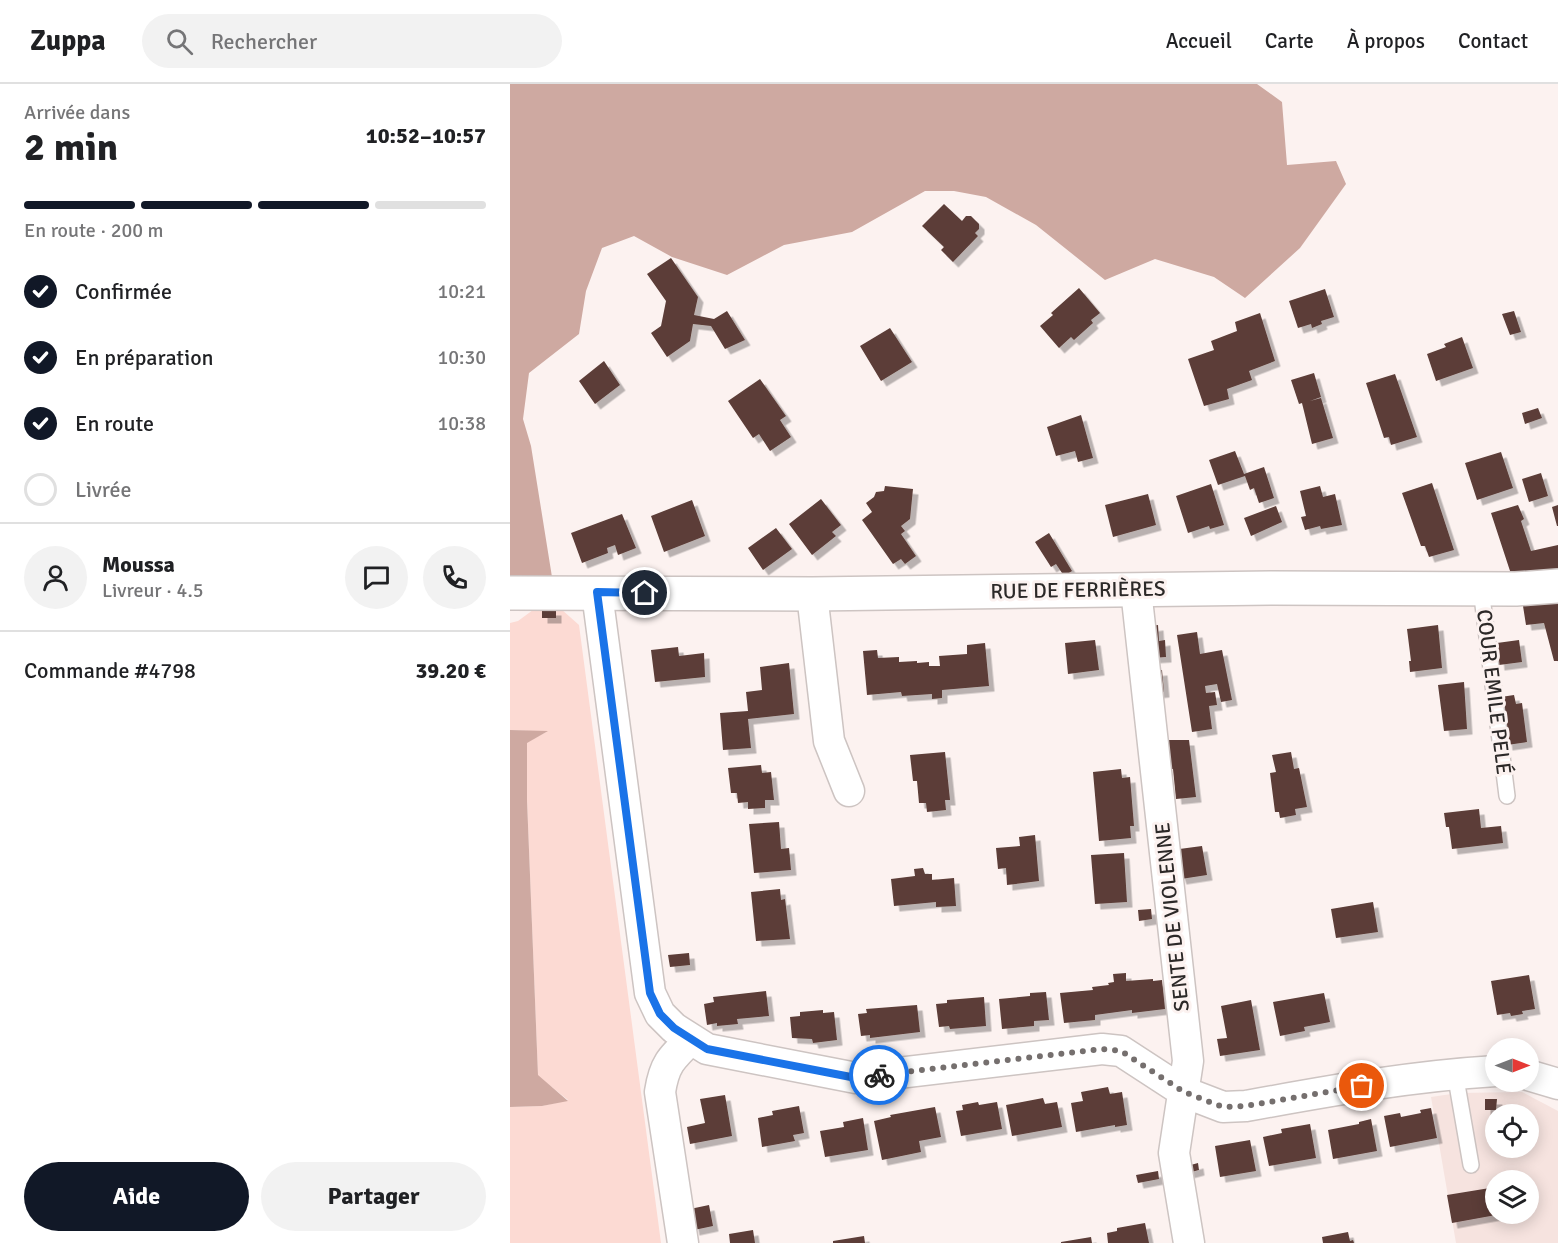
<!DOCTYPE html>
<html lang="fr">
<head>
<meta charset="utf-8">
<style>
	:root { --surface:#fff; --page:#f2f2f2; --text:#202124; --muted:#757577; --line:#e0e0e0; --accent:#111827 }
	body { margin:0; font-family:Signika,sans-serif; background:var(--page); color:var(--text); height:100vh; display:flex; flex-direction:column; font-size:22px; white-space:nowrap }
	* { box-sizing:border-box; margin:0 }
	p { font-size:20px; color:var(--muted) }
	.icon { flex:none; width:33px; height:33px; fill:none; stroke:currentColor; stroke-width:2; stroke-linecap:round; stroke-linejoin:round }
	.map { position:relative; flex:1; overflow:hidden }
	.side { display:flex; flex-direction:column; background:var(--surface); width:510px }
	.side>* { flex:none }
	.needle { width:39px; rotate:90deg }
	.fabs { position:absolute; left:975px; top:954px; display:grid; gap:12px }
	.fabs a { display:grid; place-items:center; width:54px; height:54px; border-radius:50%; background:var(--surface); box-shadow:0 3px 15px #0003; font-size:30px }
	.pin { position:absolute; display:grid; place-items:center; width:51px; height:51px; color:#fff; margin:-26px; border:3px solid #fff; border-radius:50%; box-shadow:0 2px 6px #0007 }
	.courier { position:absolute; display:grid; place-items:center; width:60px; height:60px; margin:-30px; border:4px solid #1a73e8; border-radius:50%; background:#fff; color:#222; box-shadow:0 2px 8px #0007 }
	.overview em { font-style:normal; font-weight:800 }
	.overview div { display:flex; flex-direction:column-reverse }
	.overview { display:flex; align-items:center; justify-content:space-between; height:102px; padding:0 24px }
	h1 { font-size:39px; font-weight:800; line-height:45px }
	.bar { display:grid; grid-template-columns:repeat(4,1fr); gap:9px 6px; align-content:center; height:72px; padding:0 24px }
	.bar i { height:8px; border-radius:4px; background:var(--line) }
	.bar .active { background:var(--accent) }
	.bar p { grid-column:span 4 }
	.line { display:flex; align-items:center; gap:15px; padding:0 24px; border-top:2px solid var(--line) }
	.line div { flex:1 }
	.round { display:grid; place-items:center; flex:none; width:63px; height:63px; border-radius:32px; background:var(--page) }
	ol { padding:0 24px; list-style:none }
	li { display:flex; align-items:center; gap:18px; height:66px }
	li p { margin-inline-start:auto }
	li .icon { padding:6px; border-radius:50%; background:var(--accent); color:#fff; stroke-width:4 }
	li:last-child { color:var(--muted) }
	li i { width:33px; height:33px; border:3px solid var(--line); border-radius:50% }
	.primary-button { display:flex; gap:12px; margin-top:auto; padding:12px 24px }
	.primary-button a { flex:1; height:69px; border-radius:36px; background:var(--accent); color:#fff; font-size:24px; font-weight:800; line-height:69px; text-align:center }
	.primary-button a+a { background:var(--page); color:var(--text) }
	header { display:flex; align-items:center; gap:36px; box-sizing:border-box; height:84px; padding:0 30px; background:var(--surface); border-bottom:2px solid var(--line) }
	header strong { font-size:28px }
	nav { display:flex; gap:33px; margin-inline-start:auto; font-size:21px }
	.search { width:420px; height:54px; background:var(--page); display:flex; align-items:center; gap:15px; box-sizing:border-box; padding:0 21px; border-radius:33px; color:var(--muted); font-size:22px }
	main { display:flex; flex:1; min-height:0 }
	.map>svg:first-child { display:block }
</style>
</head>
<body>
<header>
<strong>Zuppa</strong>
<div class="search"><svg class="icon" aria-label="search" viewBox="0 0 24 24"><circle cx="10" cy="10" r="6"/><path d="M15 15l6 6"/></svg>Rechercher</div>
<nav><a>Accueil</a><a>Carte</a><a>À propos</a><a>Contact</a></nav>
</header>
<main>
<section class="side">
<div class="overview"><div><h1>2 min</h1><p>Arrivée dans</p></div><em>10:52–10:57</em></div>
<div class="bar"><i class="active"></i><i class="active"></i><i class="active"></i><i></i><p>En route · 200 m</p></div>
<ol>
<li><svg class="icon" aria-label="check" viewBox="0 0 24 24"><path d="M5 12l5 5 9-10"/></svg>Confirmée<p>10:21</p></li>
<li><svg class="icon" aria-label="check" viewBox="0 0 24 24"><path d="M5 12l5 5 9-10"/></svg>En préparation<p>10:30</p></li>
<li><svg class="icon" aria-label="check" viewBox="0 0 24 24"><path d="M5 12l5 5 9-10"/></svg>En route<p>10:38</p></li>
<li><i></i>Livrée</li>
</ol>
<div class="line" style="height:108px"><a class="round"><svg class="icon" aria-label="person" viewBox="0 0 24 24"><circle cx="12" cy="8" r="4"/><path d="M4 21q1-7 8-7t8 7"/></svg></a><div><b>Moussa</b><p>Livreur · 4.5</p></div><a class="round"><svg class="icon" aria-label="chat" viewBox="0 0 24 24"><path d="M4 5h16v11H9l-5 4z"/></svg></a><a class="round"><svg class="icon" aria-label="phone" viewBox="0 0 24 24"><path d="M5 4h4l2 5-3 2q2 4 5 5l2-3 5 2v4C11 20 4 13 5 4z"/></svg></a></div>
<div class="line" style="height:78px"><div>Commande #4798</div><b>39.20 €</b></div>
<div class="primary-button"><a>Aide</a><a>Partager</a></div>
</section>
<div class="map">
<svg width="1048" height="1159" viewBox="0 0 1048 1159">
	<defs>
		<filter id="shadow"><feDropShadow dx="5.5" dy="5.5" stdDeviation="0" flood-color="#0004"/></filter>
	</defs>
	<rect width="100%" height="100%" fill="#fcf2f0"/>
	<path fill="#f6e3df" fill-rule="evenodd" d="M1012 1008 1048 1027V1159H946L921 1013 948 1009ZM986 1030H1018V1064H986ZM986 1096H1018V1130H986Z"/>
	<path fill="#fcdad3" d="M40 523 51 525 69 541 151 1159H0V1023L32 1022 58 1016 28 992 17 716V658L36 648 0 646V539L8 537 23 526Z"/>
	<path fill="#cea9a1" d="M0 0H747L772 18 777 81 826 77 836 100 790 164 735 214 704 193 645 175 595 196 526 141 476 113 444 107H415L342 148 274 161 217 191 162 173 124 152 92 164 76 207 69 250 19 289 13 335 21 362 42 493 0 494Z
		M0 646 38 647 17 659V716L28 991 58 1017 32 1022 0 1023Z"/>
	<path fill="#5b3d37" filter="url(#shadow)" d="M434 120 452 137 456 132H461L469 140V145L465 149 468 152 443 178 431 166 434 163 412 142Z
		M161 174 188 213 184 231 204 235 217 227 235 256 215 265 201 242 183 240 180 257 157 273 141 249 151 242 156 217 137 190Z
		M569 204 590 229 581 236 583 239 564 256 561 253 549 264 530 242 543 231 541 229Z
		M815 205 824 233 811 237 812 240 802 244 801 240 788 244 779 217Z
		M1004 227 1011 248 1000 251 992 230Z
		M750 229 765 277 739 287 742 296 717 305 719 315 694 322 678 275 704 266 701 257 727 247 725 238Z
		M380 244 402 278 371 297 350 262Z
		M952 253 963 284 926 297 917 270 936 263 934 260Z
		M94 277 110 301 85 320 69 297Z
		M804 289 811 313 800 317 811 314 823 354 802 360 792 319 789 320 781 296Z
		M885 290 907 353 881 361 879 353 874 354 856 299Z
		M250 295 276 332 270 336 281 353 260 367 249 350 243 354 218 317Z
		M1028 324 1032 334 1015 340 1012 329Z
		M571 331 583 374 568 378 565 367 546 372 537 343Z
		M725 367 734 390 754 383 764 414 749 419 744 404 740 406 735 392 708 401 699 376Z
		M991 368 1003 404 967 416 955 379Z
		M1031 389 1038 412 1019 418 1012 395Z
		M922 399 944 466 919 473 915 462H911L892 409Z
		M701 400 714 441 700 445 699 442 678 449 666 412Z
		M375 402 403 405 400 435 391 442 395 447 391 450 406 472 395 480 391 475 383 480 352 436 362 428 356 419 364 413 366 408 374 407Z
		M810 402 813 413 825 410 832 441 811 445 810 442 795 446 791 433 796 432 790 407Z
		M638 410 646 441 603 453 595 421Z
		M311 415 331 441 322 448 326 452 302 471 279 440Z
		M182 416 195 452 154 468 141 432Z
		M1008 421 1014 435 1011 437 1021 467 1048 461V487L1001 490 981 429Z
		M1048 421V442H1047L1042 423Z
		M766 422 772 438 741 452 734 434Z
		M112 430 126 464 108 471 105 461 97 464 98 469 72 479 61 449Z
		M266 444 282 465 253 486 238 464Z
		M539 449 562 487 554 492 546 480 541 483 525 458Z
		M1048 515V577H1044L1034 539 1016 541 1013 522Z
		M32 526H46V534H32Z
		M648 541 649 557 655 556 656 573 641 574V542Z
		M928 541 932 584 900 588 899 577H901L897 545Z
		M687 548 690 570 712 566 722 616 711 618 707 600 695 602 696 609 705 608 707 621 699 622 702 645 682 648 667 551Z
		M585 556 589 586 558 590 555 559Z
		M1009 556 1012 578 989 581 987 559Z
		M475 559 479 602 432 606V614L422 615V610L392 612 391 608 357 611 353 567 367 566 368 574 389 573V578L407 577V579L419 578V582H430L429 572 457 570V561Z
		M168 563 169 572 194 569 195 593 145 598 141 566Z
		M279 579 284 630 238 635 241 664 213 666 210 629 238 627 236 608 252 606 250 583Z
		M652 586 654 608 645 609 643 587Z
		M954 598 957 645 934 647 928 601Z
		M1004 611 1006 620 1012 619 1017 658 997 661 991 613Z
		M656 656H679L686 713 666 715 663 685H659Z
		M435 668 440 716H435L436 726 417 728 416 719H409L407 697H403L400 671Z
		M781 668 784 685 789 684 797 723 785 725 786 731 770 734 769 728H765L760 689 766 688 762 671Z
		M251 681 252 689 261 688 264 716H255V724L238 725V718L228 719 227 709H221L218 684Z
		M611 685 612 694 620 693 624 742H620L621 754 589 757 583 688Z
		M969 725 971 744 991 742 993 759 942 765 939 743H936L934 729Z
		M269 738 271 765 279 764 281 786 244 789 239 740Z
		M525 751 529 797 497 801 496 784 488 785 486 764 510 762 509 753Z
		M692 762 697 791 671 795 662 766Z
		M614 769 617 818 585 820 581 771Z
		M413 784 415 790H422V796L444 794 446 822 426 823V818L384 822 381 795 405 792 404 785Z
		M270 805 271 816 275 815 280 855 246 857 241 808Z
		M863 818 868 848 826 854 821 825Z
		M641 825 642 835 629 837 628 826Z
		M179 869 180 881 160 883 158 871Z
		M616 889V897L643 895V897L652 896 655 925 622 929V926L585 931V936L554 939 550 909 583 906 582 903 599 901 598 899 604 898 603 890Z
		M1019 891 1025 925 1012 927 1013 930 1001 932 1000 929 987 931 981 897Z
		M256 907 259 932 227 935 228 940 207 942V939L197 941 194 920 204 918 203 913Z
		M536 908 539 936 524 937V942L492 945 489 915 520 912V909Z
		M814 909 820 938 794 943 795 947 770 952 763 918Z
		M474 913 476 942 440 945 439 942 429 943 426 920 437 919V916Z
		M741 916 750 966 710 972 707 955 717 954 711 922Z
		M407 921 410 948 360 954V951L351 952 348 930 357 929 356 925Z
		M313 926V929L324 928 327 956 303 959 302 955 282 954 280 933 290 932V928Z
		M598 1003 600 1010 612 1008 617 1041 605 1043V1041L566 1048 561 1019 573 1017 571 1008Z
		M215 1011 222 1052 180 1060 177 1043 195 1039 190 1015Z
		M533 1014 535 1020 547 1018 552 1043 502 1052 496 1021Z
		M975 1015H987L986 1026H975Z
		M468 1018 469 1021 487 1018 492 1045 451 1052 446 1027 453 1026 452 1021Z
		M289 1022 294 1049 283 1051 285 1057 252 1063 248 1034 263 1031 262 1027Z
		M425 1023 431 1053 409 1057 411 1068 372 1076 364 1037 381 1033 380 1031Z
		M921 1024 927 1054 880 1063 874 1032 890 1029 891 1033 911 1029 910 1026Z
		M353 1034 358 1066 315 1073 310 1047 334 1043 333 1038Z
		M861 1035 867 1067 823 1075 818 1046 849 1040V1038Z
		M800 1040 806 1074 759 1082 753 1053 772 1049 771 1045Z
		M740 1056 746 1087 710 1093 705 1062Z
		M688 1079 689 1086 678 1089 677 1082Z
		M648 1087 649 1095 628 1099 626 1091Z
		M986 1103V1131L942 1139 937 1111Z
		M199 1121 203 1142 184 1146 180 1125Z
		M635 1139 639 1159H598L597 1149 607 1147V1144Z
		M243 1146 245 1159H220L219 1150Z
		M838 1148 840 1157 843 1156 844 1159H813L812 1153Z
		M354 1152 355 1159H323V1157Z
		M581 1153 582 1159H551V1158Z"/>
	<g fill="none" stroke-linecap="round" stroke-linejoin="round">
		<g stroke="#cdc4c2" stroke-width="18">
			<path id="service" d="M971 505 997 712
				M945 989 961 1081"/>
		</g>
		<g stroke="#cdc4c2" stroke-width="33">
			<path id="minor" d="M626 506 678 977 664 1069 679 1159
				M87 509 140 909 150 930 164 944 197 965 346 994 592 965 611 967 674 1008 713 1023 736 1022C819 1007 901 992 986 987
				M302 510 319 657 339 707
				M1018 991 1048 1000
				M173 1159 150 1008C154 981 161 974 181 955"/>
		</g>
		<g stroke="#cdc4c2" stroke-width="36">
			<path id="tertiary" d="M0 509 302 510 761 504 1006 505 1048 502"/>
		</g>
		<use href="#service" stroke="#fff" stroke-width="15"/>
		<use href="#minor" stroke="#fff" stroke-width="30"/>
		<use href="#tertiary" stroke="#fff" stroke-width="33"/>
	</g>
	<g fill="none" stroke-linecap="round" stroke-linejoin="round">
		<path stroke="#756f6e" stroke-width="6" stroke-dasharray="0 10.8" d="M369 991 592 965 611 967 674 1008 713 1023 736 1022 852 1002"/>
		<path stroke="#1a73e8" stroke-width="8" d="M135 509 87 508 140 909 150 930 164 944 197 965 346 994 369 991"/>
	</g>
	<g text-anchor="middle" stroke-width="6" stroke-linejoin="round" paint-order="stroke">
		<g font-size="21" fill="#2c2928" stroke="#fcf2f0">
			<text transform="translate(568 506) rotate(-1)" y="7">RUE DE FERRIÈRES</text>
			<text transform="translate(984 608) rotate(83)" y="7">COUR EMILE PELÉ</text>
			<text transform="translate(662 833) rotate(-96)" y="7">SENTE DE VIOLENNE</text>
		</g>
	</g>
</svg>
<div class="fabs">
<a><svg class="needle" viewBox="-14 -14 28 28"><path d="M0-13l5 13h-10z" fill="#e53935"/><path d="M0 13l5-13h-10z" fill="#757577"/></svg></a>
<a><svg class="icon" aria-label="locate" viewBox="0 0 24 24"><circle cx="12" cy="12" r="6"/><path d="M12 2v4M12 18v4M2 12h4M18 12h4"/></svg></a>
<a><svg class="icon" aria-label="layers" viewBox="0 0 24 24"><path d="M12 4l9 5-9 5-9-5zM3 14l9 5 9-5"/></svg></a>
</div>
<div class="pin" style="left:852px;top:1002px;background:#ea580c"><svg class="icon" aria-label="bag" viewBox="0 0 24 24"><path d="M5 8h14l-1 12H6zM9 8a3 3 0 0 1 6 0"/></svg></div>
<div class="pin" style="left:135px;top:509px;background:#1f2937"><svg class="icon" aria-label="home" viewBox="0 0 24 24"><path d="M3 11l9-7 9 7M6 9v11h12V9"/></svg></div>
<div class="courier" style="left:369px;top:991px"><svg class="icon" aria-label="bike" viewBox="0 0 24 24"><circle cx="6" cy="16" r="4"/><circle cx="18" cy="16" r="4"/><path d="M6 16l4-8h5l3 8M10 8l3 8H6M13 5h3"/></svg></div>
</div>
</main>
</body>
</html>
